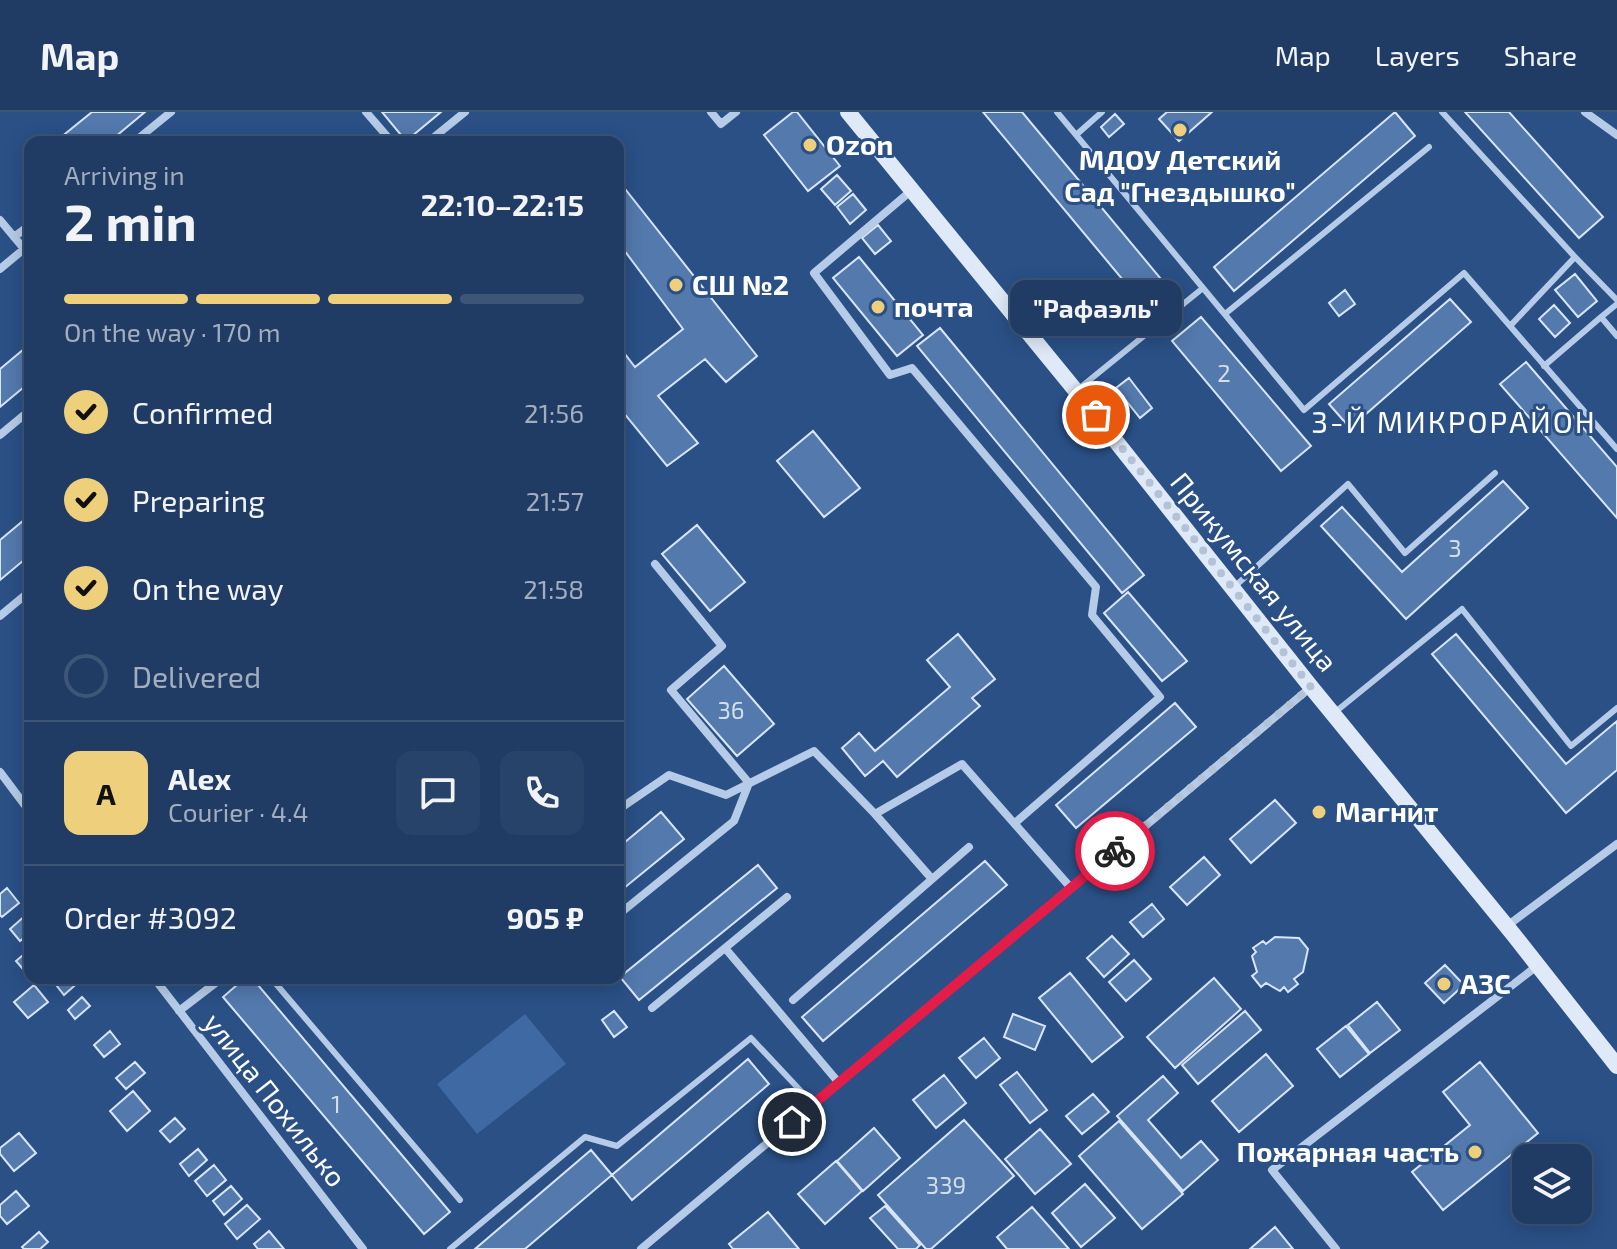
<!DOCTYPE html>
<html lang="en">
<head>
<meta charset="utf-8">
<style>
	:root { --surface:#203c64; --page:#28436a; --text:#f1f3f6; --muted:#a2adbf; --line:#3d5678; --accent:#eed07c }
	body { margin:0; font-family:"Exo 2",sans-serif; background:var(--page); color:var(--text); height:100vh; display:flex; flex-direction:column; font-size:30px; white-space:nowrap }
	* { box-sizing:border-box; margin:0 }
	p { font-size:26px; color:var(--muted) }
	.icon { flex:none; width:44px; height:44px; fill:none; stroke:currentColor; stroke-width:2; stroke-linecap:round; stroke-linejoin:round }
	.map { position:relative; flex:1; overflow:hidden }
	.side { position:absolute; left:24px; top:24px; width:600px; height:848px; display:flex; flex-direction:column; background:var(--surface); border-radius:16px; box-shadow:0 4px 20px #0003,0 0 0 2px var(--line) }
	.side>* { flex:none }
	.fabs { position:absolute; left:1512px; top:1032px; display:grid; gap:16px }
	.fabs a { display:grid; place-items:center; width:80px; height:80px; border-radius:16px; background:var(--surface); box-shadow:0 4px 20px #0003,0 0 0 2px var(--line); font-size:40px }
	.pin { position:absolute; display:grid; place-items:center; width:68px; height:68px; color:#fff; margin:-34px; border:4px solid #fff; border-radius:50%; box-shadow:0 2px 8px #0007 }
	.courier { position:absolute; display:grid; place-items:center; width:80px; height:80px; margin:-40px; border:6px solid #e11d48; border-radius:50%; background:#fff; color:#222; box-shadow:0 2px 10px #0007 }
	.bubble { position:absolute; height:56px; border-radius:16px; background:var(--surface); box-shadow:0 4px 20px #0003,0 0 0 2px var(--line); font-size:26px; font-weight:700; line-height:56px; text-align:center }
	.head em { font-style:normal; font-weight:700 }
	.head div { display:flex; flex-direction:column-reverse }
	.head { display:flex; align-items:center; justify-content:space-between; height:136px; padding:0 40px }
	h1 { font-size:52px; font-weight:700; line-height:60px }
	.bar { display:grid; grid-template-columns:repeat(4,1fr); gap:12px 8px; align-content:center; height:96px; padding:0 40px }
	.bar i { height:10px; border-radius:6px; background:var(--line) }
	.bar .selected { background:var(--accent) }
	.bar p { grid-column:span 4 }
	.line { display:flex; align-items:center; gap:20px; padding:0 40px; border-top:2px solid var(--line) }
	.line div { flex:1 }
	.round { display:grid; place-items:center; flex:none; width:84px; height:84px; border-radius:16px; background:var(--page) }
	ol { padding:0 40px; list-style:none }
	li { display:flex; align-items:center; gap:24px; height:88px }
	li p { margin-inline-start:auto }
	li .icon { padding:8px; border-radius:50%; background:var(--accent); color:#111; stroke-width:4 }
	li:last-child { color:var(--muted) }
	li i { width:44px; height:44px; border:4px solid var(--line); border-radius:50% }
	header { display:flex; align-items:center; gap:48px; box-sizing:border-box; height:112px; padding:0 40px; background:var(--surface); border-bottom:2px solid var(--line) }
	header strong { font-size:38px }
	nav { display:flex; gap:44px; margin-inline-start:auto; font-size:28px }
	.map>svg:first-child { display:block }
</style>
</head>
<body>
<header>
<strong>Map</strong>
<nav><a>Map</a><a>Layers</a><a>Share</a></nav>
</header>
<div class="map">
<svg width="1617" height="1137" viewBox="0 0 1617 1137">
	<rect width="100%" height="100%" fill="#2a5086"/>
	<path fill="#3f69a2" d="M525 902 566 952 477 1022 437 972Z"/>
	<path fill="#5379ad" stroke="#d8e5f6" stroke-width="2" d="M92 0H145L109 30H55Z
		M382 0H441L406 29Z
		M793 0H797L840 54 808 79 764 23Z
		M983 0H1022L1171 179 1148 198Z
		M1167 0H1212L1179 29 1159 7Z
		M1395 0 1415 24 1234 179 1214 155Z
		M1465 0H1509L1603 105 1579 126Z
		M1115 2 1124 12 1109 25 1101 15Z
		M837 63 851 79 835 93 821 77Z
		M622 73 757 244 726 270 705 247 658 284 698 331 667 354 618 294V233L635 255 683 217 618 130V76Z
		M853 82 866 98 850 112 837 95Z
		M878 113 891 129 875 142 862 126Z
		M859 145 923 223 897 244 833 166Z
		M1575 162 1597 189 1578 205 1555 178Z
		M1345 178 1355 192 1339 204 1329 191Z
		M1450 187 1471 210 1350 316 1329 292Z
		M1554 193 1570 211 1555 225 1539 207Z
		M1201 205 1311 334 1281 359 1172 229Z
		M940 216 1144 463 1122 481 917 234Z
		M30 232V270L0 295V257Z
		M1526 250 1617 355V406L1500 272Z
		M1129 266 1152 296 1140 306 1116 276Z
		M813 319 860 376 824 405 777 349Z
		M1503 369 1528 396 1406 507 1321 414 1342 395 1402 460Z
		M30 403V443L0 468V428Z
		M697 413 745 470 710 499 662 442Z
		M1128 480 1187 549 1162 569 1104 501Z
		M958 522 995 567 972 586 980 594 897 665 883 649 865 664 842 636 859 621 875 639 950 575 927 548Z
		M1456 522 1566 652 1617 609V658L1566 701 1432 542Z
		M724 554 774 612 737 644 687 587Z
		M1175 591 1196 615 1076 716 1056 693Z
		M1275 688 1296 711 1251 751 1230 727Z
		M661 700 684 727 618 781V736Z
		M1204 745 1220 763 1187 793 1170 775Z
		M985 749 1007 773 823 929 802 905Z
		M758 753 777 776 639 888 620 865Z
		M7 776 19 791 2 805 0 803V782Z
		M1152 792 1164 807 1143 825 1130 810Z
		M27 802 30 806V821L20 829 10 817Z
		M1112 824 1129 842 1104 865 1087 846Z
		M1275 825 1299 826 1308 837 1303 860 1294 867 1298 872 1288 880 1284 875 1280 879 1266 871 1261 875 1252 864 1257 860 1252 844 1256 840 1253 836 1263 829 1266 832Z
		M30 837V863L29 864 16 849Z
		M1134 848 1151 867 1126 889 1109 870Z
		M1445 853 1464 873 1444 891 1425 871Z
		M1070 861 1123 925 1092 950 1039 886Z
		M56 866H79L81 868 64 883 53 869Z
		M245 866H252L450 1100 424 1122 223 885Z
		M1214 866 1241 897 1175 956 1147 925Z
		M34 873 48 890 28 906 14 890Z
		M82 885 90 894 75 907 68 898Z
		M1377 890 1400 918 1370 941 1348 913Z
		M614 899 627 915 614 925 602 908Z
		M1245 899 1261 918 1198 972 1182 953Z
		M1013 902 1045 914 1035 938 1004 925Z
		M1346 914 1369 942 1340 965 1317 937Z
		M110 919 120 932 104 945 94 933Z
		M984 926 1000 946 976 966 959 946Z
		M1266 942 1293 974 1239 1020 1212 989Z
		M748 947 769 972 632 1088 612 1063Z
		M135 950 145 961 126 977 116 966Z
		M1480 950 1538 1021 1443 1098 1412 1060 1470 1013 1443 980Z
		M1017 960 1047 998 1030 1011 1000 973Z
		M944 963 966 991 936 1016 913 988Z
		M1163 964 1178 981 1148 1008 1181 1046 1201 1029 1218 1048 1183 1079 1117 1004Z
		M133 979 150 999 127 1019 110 999Z
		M1093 982 1109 1000 1082 1022 1066 1004Z
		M175 1006 185 1017 170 1030 160 1019Z
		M964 1008 1014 1064 931 1137H926L878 1083Z
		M1119 1009 1183 1082 1142 1117 1079 1044Z
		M874 1016 900 1046 863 1079 837 1049Z
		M1040 1017 1071 1052 1035 1082 1005 1047Z
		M19 1021 36 1041 14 1059 0 1042V1036Z
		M198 1037 207 1048 189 1064 180 1052Z
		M591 1038 612 1063 525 1137H475Z
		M836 1049 862 1079 825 1112 798 1082Z
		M214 1053 226 1068 207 1084 195 1069Z
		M1085 1072 1115 1106 1081 1135 1052 1101Z
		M231 1074 242 1087 224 1103 213 1089Z
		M16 1079 29 1094 7 1112 0 1104V1093Z
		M247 1093 260 1107 237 1127 225 1112Z
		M885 1094 920 1133 916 1137H898L870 1106Z
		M1032 1095 1069 1137H1007L997 1125Z
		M768 1100 799 1137H733L729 1132Z
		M1275 1115 1293 1137H1250Z
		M269 1119 284 1137H258L254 1132Z
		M39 1120 48 1130 40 1137H24L22 1135Z"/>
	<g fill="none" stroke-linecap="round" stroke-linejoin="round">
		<path stroke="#b5cbe7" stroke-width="6" d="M1057 0 1203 176 1076 279
			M1442 0 1575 145
			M1076 23 1102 0
			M1203 176 1304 298 1464 161 1617 337
			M1617 192 1601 205 1617 224
			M1225 202 1429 35
			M1510 214 1575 145 1617 188
			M1544 254 1601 205
			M1233 476 1348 372 1405 441 1495 361
			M1334 601 1462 497 1571 634 1617 596
			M271 866 460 1088
			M450 1137 585 1025 617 1034 751 926 813 992"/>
		<path stroke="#b5cbe7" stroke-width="8" d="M366 0 392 30
			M711 0 721 12 736 0
			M1585 0 1617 23
			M134 30 171 0
			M428 30 465 0
			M912 78 814 161 890 263 912 256 1096 475 1092 503 1160 585 1015 711
			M0 108 30 144
			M14 125 30 113
			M0 157 24 137
			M0 323 30 298
			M0 504 30 479
			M0 660 30 700
			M618 698 669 663 726 683 814 639 875 702 962 652 1071 776
			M875 702 932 767
			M618 803 734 709 749 671 671 578 722 534 655 452
			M1507 814 1617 732
			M725 836 787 785
			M154 866 363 1137
			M793 888 969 735
			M652 896 725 836 839 971
			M179 899 222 866
			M641 1137 1311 575
			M1336 1137 1272 1058 1537 854"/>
		<path stroke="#dfe9f7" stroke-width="16" d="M848 0 1076 279 1311 575 1513 822 1617 954"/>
	</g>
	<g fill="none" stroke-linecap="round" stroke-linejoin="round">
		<path stroke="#b4c2d5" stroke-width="8" stroke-dasharray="0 14.4" d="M1096 303 1311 575 1115 739"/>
		<path stroke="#e11d48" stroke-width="10" d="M792 1010 1115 739"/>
	</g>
	<g fill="#eed07c" stroke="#2a5086" stroke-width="3">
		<circle cx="1180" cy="18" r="8"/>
		<circle cx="810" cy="33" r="8"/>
		<circle cx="676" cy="173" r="8"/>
		<circle cx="878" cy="195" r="8"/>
		<circle cx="1319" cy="700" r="8"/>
		<circle cx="1444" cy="872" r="8"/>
		<circle cx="1475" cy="1040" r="8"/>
	</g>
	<g text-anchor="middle" stroke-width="6" stroke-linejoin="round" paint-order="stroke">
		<g font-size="24" fill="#d4deea">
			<text x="1224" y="270">2</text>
			<text x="1455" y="445">3</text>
			<text x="731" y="607">36</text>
			<text x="336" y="1001">1</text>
			<text x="946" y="1082">339</text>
		</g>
		<g font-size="28" font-weight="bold" fill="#fff" stroke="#2a5086" text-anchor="start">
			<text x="826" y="43">Ozon</text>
			<text x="1180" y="58" text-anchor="middle">МДОУ Детский<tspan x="1180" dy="32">Сад "Гнездышко"</tspan></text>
			<text x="692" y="183">СШ №2</text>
			<text x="894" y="205">почта</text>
			<text x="1335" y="710">Магнит</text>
			<text x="1460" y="882">АЗС</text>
			<text x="1459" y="1050" text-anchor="end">Пожарная часть</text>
		</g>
		<g font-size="28" fill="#fff" stroke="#2a5086">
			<text transform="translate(1254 460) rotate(51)" y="10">Прикумская улица</text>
			<text transform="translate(275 988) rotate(52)" y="10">улица Похилько</text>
		</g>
		<g font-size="30" letter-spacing="2" fill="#fff" stroke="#2a5086">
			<text x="1454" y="321">3-Й МИКРОРАЙОН</text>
		</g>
	</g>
</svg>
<div class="fabs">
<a><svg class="icon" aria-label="layers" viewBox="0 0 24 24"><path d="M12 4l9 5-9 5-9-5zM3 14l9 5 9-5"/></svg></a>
</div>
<div class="pin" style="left:1096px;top:303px;background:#ea580c"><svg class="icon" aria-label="bag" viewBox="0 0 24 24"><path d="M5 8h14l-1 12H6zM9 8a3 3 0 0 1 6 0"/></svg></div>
<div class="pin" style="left:792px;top:1010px;background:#1f2937"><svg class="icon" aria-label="home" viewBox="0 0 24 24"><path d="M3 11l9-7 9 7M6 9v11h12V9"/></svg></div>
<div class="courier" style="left:1115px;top:739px"><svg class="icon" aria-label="bike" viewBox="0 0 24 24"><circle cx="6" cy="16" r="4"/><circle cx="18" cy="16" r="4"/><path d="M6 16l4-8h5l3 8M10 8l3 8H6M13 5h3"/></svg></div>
<div class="bubble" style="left:1010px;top:168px;width:172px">&quot;Рафаэль&quot;</div>
<section class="side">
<div class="head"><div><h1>2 min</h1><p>Arriving in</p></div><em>22:10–22:15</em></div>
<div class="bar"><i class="selected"></i><i class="selected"></i><i class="selected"></i><i></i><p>On the way · 170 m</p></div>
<ol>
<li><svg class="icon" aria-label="check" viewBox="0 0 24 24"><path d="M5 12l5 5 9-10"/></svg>Confirmed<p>21:56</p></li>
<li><svg class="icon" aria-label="check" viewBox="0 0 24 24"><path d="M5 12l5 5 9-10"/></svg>Preparing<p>21:57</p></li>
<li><svg class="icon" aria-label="check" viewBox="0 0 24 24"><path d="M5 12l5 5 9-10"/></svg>On the way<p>21:58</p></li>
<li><i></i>Delivered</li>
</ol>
<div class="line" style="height:144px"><b class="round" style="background:var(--accent);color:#111">A</b><div><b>Alex</b><p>Courier · 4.4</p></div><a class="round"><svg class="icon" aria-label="chat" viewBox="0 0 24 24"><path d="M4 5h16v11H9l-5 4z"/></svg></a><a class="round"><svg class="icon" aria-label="phone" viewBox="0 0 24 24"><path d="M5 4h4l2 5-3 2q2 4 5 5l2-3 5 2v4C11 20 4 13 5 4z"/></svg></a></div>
<div class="line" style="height:104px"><div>Order #3092</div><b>905 ₽</b></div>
</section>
</div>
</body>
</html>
